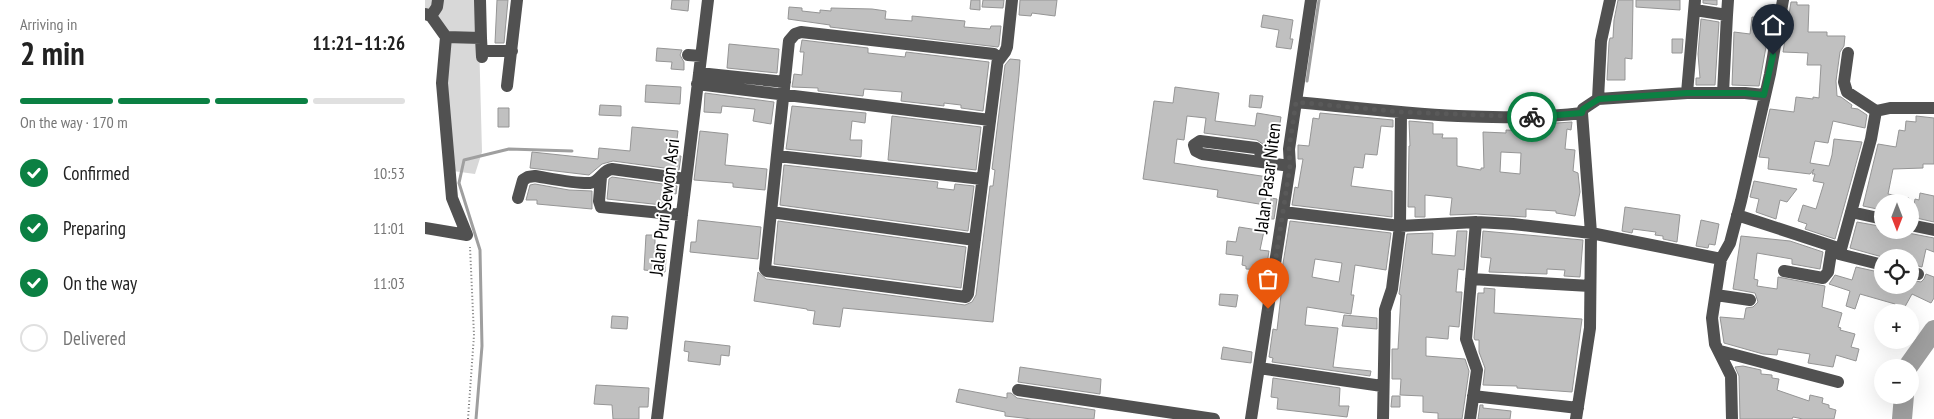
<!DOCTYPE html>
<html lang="en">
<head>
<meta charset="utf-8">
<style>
	:root { --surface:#fff; --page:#f2f2f2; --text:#222; --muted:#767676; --line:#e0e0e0; --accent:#0b8043 }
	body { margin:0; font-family:"PT Sans Narrow",sans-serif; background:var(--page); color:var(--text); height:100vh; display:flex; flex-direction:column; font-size:19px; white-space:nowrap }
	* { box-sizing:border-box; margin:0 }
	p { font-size:16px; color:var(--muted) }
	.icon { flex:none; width:28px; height:28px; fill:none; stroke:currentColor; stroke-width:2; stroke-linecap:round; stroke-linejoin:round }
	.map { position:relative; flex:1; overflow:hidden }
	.drawer { display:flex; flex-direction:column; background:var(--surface); width:425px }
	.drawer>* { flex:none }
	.needle { width:32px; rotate:180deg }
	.buttons { position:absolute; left:1449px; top:194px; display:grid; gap:10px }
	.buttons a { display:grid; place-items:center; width:45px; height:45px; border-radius:50%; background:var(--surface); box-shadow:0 5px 20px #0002; font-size:25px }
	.pin { position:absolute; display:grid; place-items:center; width:42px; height:42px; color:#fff; margin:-51px -21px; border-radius:50% 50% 50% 0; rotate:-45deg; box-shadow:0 0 5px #0007 }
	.pin .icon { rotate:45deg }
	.courier { position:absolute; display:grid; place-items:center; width:50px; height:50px; margin:-25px; border:4px solid #0b8043; border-radius:50%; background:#fff; color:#222; box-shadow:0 1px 6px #0007 }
	.overview em { font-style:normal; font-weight:800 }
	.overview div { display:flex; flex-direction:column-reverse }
	.overview { display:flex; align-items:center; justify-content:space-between; height:85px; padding:0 20px }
	h1 { font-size:32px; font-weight:800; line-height:38px }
	.bar { display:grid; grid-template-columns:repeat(4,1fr); gap:8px 5px; align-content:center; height:60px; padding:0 20px }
	.bar i { height:6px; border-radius:4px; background:var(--line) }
	.bar .selected { background:var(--accent) }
	.bar p { grid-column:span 4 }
	ol { padding:0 20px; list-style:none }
	li { display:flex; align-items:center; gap:15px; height:55px }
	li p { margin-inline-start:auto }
	li .icon { padding:5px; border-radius:50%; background:var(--accent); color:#fff; stroke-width:4 }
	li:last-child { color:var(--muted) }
	li i { width:28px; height:28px; border:2px solid var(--line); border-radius:50% }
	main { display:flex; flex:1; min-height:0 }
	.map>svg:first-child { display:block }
</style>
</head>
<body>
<main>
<section class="drawer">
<div class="overview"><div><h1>2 min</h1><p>Arriving in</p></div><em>11:21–11:26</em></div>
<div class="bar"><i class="selected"></i><i class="selected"></i><i class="selected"></i><i></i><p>On the way · 170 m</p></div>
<ol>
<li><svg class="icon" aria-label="check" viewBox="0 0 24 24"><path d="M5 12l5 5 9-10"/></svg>Confirmed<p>10:53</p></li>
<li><svg class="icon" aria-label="check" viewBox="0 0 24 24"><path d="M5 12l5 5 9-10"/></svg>Preparing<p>11:01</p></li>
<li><svg class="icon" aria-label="check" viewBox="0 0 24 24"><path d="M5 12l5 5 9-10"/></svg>On the way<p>11:03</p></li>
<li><i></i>Delivered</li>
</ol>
</section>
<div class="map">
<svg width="1509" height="419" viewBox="0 0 1509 419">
	<rect width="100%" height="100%" fill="#fff"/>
	<path fill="#d8d8d8" d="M0 0H53L57 152 50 174 28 171 20 83 25 37 0 11Z"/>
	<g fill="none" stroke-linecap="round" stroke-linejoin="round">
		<path stroke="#9f9f9f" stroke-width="3" d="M882 81 894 0
			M51 419 57 346 55 250 34 183 39 160 84 149 147 151"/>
		<path stroke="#9f9f9f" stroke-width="20" d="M1482 368 1509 330
			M1477 419 1479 395"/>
	</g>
	<path fill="#c0c0c0" stroke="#959595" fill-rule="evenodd" d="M72 0H83L79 43H70Z
		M247 0H264L263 11 246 9Z
		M546 0H555V10L545 9Z
		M558 0H579L578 8 557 7Z
		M595 0H632L630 16 607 13 606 16 594 15Z
		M1193 0H1208L1207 59 1200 58V80H1182L1184 42 1185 38H1188L1189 20Z
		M1211 0H1255V10L1211 7Z
		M1278 0H1292V5L1278 3Z
		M1366 2H1372V5H1384L1383 32H1402V36H1420L1419 46 1415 52 1411 81 1412 96 1416 97 1427 105 1426 108 1433 109 1442 115 1440 128 1408 121 1403 143 1390 141 1385 163 1404 166 1407 155 1409 139 1437 142 1410 239 1380 229 1382 224 1373 221 1378 205 1391 209 1399 183 1388 181 1390 174H1387L1389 169 1385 174 1343 169 1344 158 1334 157 1345 109 1369 112 1371 97 1388 99V97L1394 98 1396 65H1382L1383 53 1358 52Z
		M364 7 377 8V11L395 13V10L406 11V8L447 9 461 11 460 19 487 21V16L540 21 539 27 565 29 566 26H576L574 45 573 47 405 27V25L363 19Z
		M838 15 868 20 865 39H868L866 49 851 47 854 30 836 27Z
		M1327 17 1346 19 1334 86 1307 85 1309 32 1325 34Z
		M1276 19 1294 22 1290 85H1271V78H1275L1273 54Z
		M1247 39H1258L1257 53H1247Z
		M377 40 443 48V53L480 57 481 52 564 62 558 111 536 108V105L519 103V106L476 101 477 92 439 89 438 96 393 91V88L367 87 369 74 377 75 379 52H375Z
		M304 44 354 49 352 73 302 68Z
		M232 48 257 50 255 55 259 62V70L246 69 247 62 231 61Z
		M585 59 595 60 594 75 568 322 418 308 415 327 388 324 390 311 382 310V309L329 301 333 272 341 279 540 305 547 302 551 295 565 186H568L570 170 567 169 580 65Z
		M221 85 256 87 255 104 220 102Z
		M750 87 794 93 790 121 830 126 832 113 856 117 851 148 842 147 832 140 779 133 781 118 762 116 759 140 752 139 749 163 843 177 840 205 792 197 793 190 718 179 729 101 748 103Z
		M280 93 349 102 346 124 328 121 330 109 297 106 296 113 279 112Z
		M825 95 838 96 836 108 824 107Z
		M175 105 196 106V116L174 115Z
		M367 106 441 113 440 123 427 121 425 140H437L436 157 361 149Z
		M73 108H84V127H73Z
		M895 113 968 120V127L956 126 952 155 940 154 938 168 929 167 926 186 967 191V217L867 205 870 187 873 188 878 159H873V145L884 146 888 118 894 119Z
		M467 116 556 127 551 170 463 160Z
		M1491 116 1509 118V164H1498V168L1468 169 1463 194 1484 198V202H1458L1457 210 1438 206 1453 144 1471 147 1474 130 1480 131 1481 121 1491 122Z
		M984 121 1008 123V134H1018L1017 138H1032V166L1056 170V168H1059L1058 132 1081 133V130L1101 131V125L1147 122 1146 130 1142 129 1140 149 1150 150 1148 171 1153 173 1155 192 1150 216 1131 213V211L1101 209V217L1051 214 1025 215 1027 198 1000 195V217H990V207H983L984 146H985ZM1076 152 1096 153 1095 174 1075 172Z
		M207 127 253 131 250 156H256L254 170 188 161 177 164 164 175 105 168 107 152 173 159 174 148 205 151Z
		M275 131 303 134 300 165 342 169 340 190 308 187V183L269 180Z
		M359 165 513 182 512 188 529 190 530 184 549 186 543 231 355 205Z
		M187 177 252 186 251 194 247 193 246 206 182 199 184 179Z
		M1329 181 1372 189 1362 202 1355 200 1351 219 1331 212 1334 199 1325 197Z
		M110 184 144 190 167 191V209L112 204V200H101L105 185Z
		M1495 193 1509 196V222L1487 217 1490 199 1494 200Z
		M846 198 852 199 849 219H845Z
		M1200 207 1255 215 1252 242 1238 239V236L1230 235 1231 232 1208 229 1207 233 1197 231Z
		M273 220 336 227 333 259 265 252 266 242H271Z
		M1276 220 1294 224 1290 245 1284 244 1283 248 1271 246Z
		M353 221 541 247 536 288 349 264Z
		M865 221 966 233 961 270 930 265 926 295H929L926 314 882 307 880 325 913 328 908 367 946 371 945 376 847 362 848 358 844 357 848 329 852 330 856 295 853 294ZM890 259 917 263 914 282 887 277Z
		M1432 222 1454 226 1453 230H1479L1483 233 1509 238V252L1501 249 1497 267 1485 264V258H1461L1425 248Z
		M814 227 839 231 835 250 844 251 841 270 821 269V266L817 265 818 256 801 254 802 241 811 242Z
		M1032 231H1042L1039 270 1033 269 1031 292H1037L1034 327 1024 326 1023 339 1001 337V356L1040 359 1044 371 1037 419H1013V413L998 412V396L975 395 976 379H967V349H973L976 295 974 294 982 234 1008 233 1007 254 1030 256Z
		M1058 231 1158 240 1155 277 1139 276 1140 270 1122 269V274L1064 272 1066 258 1056 257Z
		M221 235H230V259H241L240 272 219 270Z
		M1316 236 1365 241 1398 252 1395 269 1367 264V259L1332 253 1329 279 1333 280 1332 286 1352 289 1353 277 1400 286 1397 307 1417 313 1413 327 1416 328 1415 330 1430 334 1426 347 1434 349 1431 361 1411 355 1408 367 1383 363 1385 354 1353 349 1352 355 1338 354 1299 343 1295 317 1319 319 1321 308 1328 307 1333 302 1330 293 1308 289Z
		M1431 267 1458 273V285H1485V280L1496 282 1499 279 1501 274 1509 277V298L1506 303 1487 294 1477 312 1468 307 1470 304 1435 294 1430 309 1421 306 1425 291 1404 284 1410 275 1427 280Z
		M1059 288 1070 289 1069 313 1157 319 1147 392 1092 388V386L1058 385 1060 368 1054 352V340H1050L1049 338 1053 293H1059Z
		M795 294 813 295 811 307 794 305Z
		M919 315 952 318V329L917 326Z
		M187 316 203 317 202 329 186 328Z
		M260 341 305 346 304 356 296 355 295 365 263 361 264 352 259 351Z
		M798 347 827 352 826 363 796 359Z
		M1318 366 1336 370V374L1347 375V378L1354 379 1352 390 1384 401 1385 395 1398 398 1397 403 1404 405V408L1411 410 1409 419H1378L1368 417 1367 419H1315L1314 376 1310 367Z
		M595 367 676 379 675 394 593 382Z
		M848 378 915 388 914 406H924L922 417 852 409 853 398 846 397Z
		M171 385 224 388 223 407H214V419H188L187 405 169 404Z
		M534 389 582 398V393H586L592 398 670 410 669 419H607L580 416V412L531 402Z
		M967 396H975V407H966Z
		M1055 405H1058V408L1086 411 1085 419H1053Z"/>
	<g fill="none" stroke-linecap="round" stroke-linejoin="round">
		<path stroke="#737373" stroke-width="2" stroke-dasharray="1 2.5" stroke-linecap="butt" d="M43 419 49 335 45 247"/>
		<path stroke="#515151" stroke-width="12" d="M55 0 56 38
			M1270 10 1302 15 1298 93
			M0 14 6 16 21 37 17 83 27 198 42 235 0 228
			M1302 15 1303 0
			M6 16 12 7 13 0
			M376 32 569 54 573 58 543 294 541 297 342 271 340 269 364 41 370 34Z
			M21 37 56 38 57 57
			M57 51H87
			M263 55 276 56
			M574 60 580 52 582 47 587 0
			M274 73 360 82
			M272 84 565 120
			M82 86 92 0
			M1262 93 1270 0
			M1173 99 1176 41 1185 0
			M871 102C965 111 1063 124 1157 113
			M1451 111 1465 108H1509
			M353 156 557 179
			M838 162V154L831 148 775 141 769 145 771 151 777 154 865 166
			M176 177 174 201 176 207 257 215
			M93 198 98 180 103 177 110 176C123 178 152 184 165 183 175 182 177 170 187 169L261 179
			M346 212 550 240
			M858 212 975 226 1051 222 1088 224 1166 233 1296 259
			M1426 212 1458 219
			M1312 215 1416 249 1446 139 1451 111 1422 92 1419 82 1423 53
			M1485 225 1509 230
			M1414 254 1458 265
			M1359 271 1398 278 1403 272 1407 247
			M1485 272 1493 274
			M1046 279 1165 286
			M1291 295 1325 300
			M1295 351 1413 382
			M834 368 957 386
			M593 390 789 419
			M1048 396 1153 408
			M232 419 283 0
			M826 419 865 166 864 149 886 0
			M958 419 960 310 967 289 975 226 976 112
			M1045 419 1052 370 1041 339 1051 222
			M1151 419 1165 328 1166 233 1157 113 1158 109 1173 99 1262 93H1320L1339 95
			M1307 419 1306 376 1290 344 1287 318 1296 259 1305 243 1316 201 1345 74 1358 0"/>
	</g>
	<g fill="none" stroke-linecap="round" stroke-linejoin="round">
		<path stroke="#595959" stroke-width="5" stroke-dasharray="0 9" d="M843 309 865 166 864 149 871 102 976 112 1107 117"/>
		<path stroke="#0b8043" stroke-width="6" d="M1107 117 1157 113 1158 109 1174 99 1262 93H1320L1339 95 1348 55"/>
	</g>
	<g text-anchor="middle" stroke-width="4" stroke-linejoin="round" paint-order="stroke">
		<g font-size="19" fill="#000" stroke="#fff">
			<text transform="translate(842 178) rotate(-83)" y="7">Jalan Pasar Niten</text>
			<text transform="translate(239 207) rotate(-83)" y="7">Jalan Puri Sewon Asri</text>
		</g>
	</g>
</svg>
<div class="buttons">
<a><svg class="needle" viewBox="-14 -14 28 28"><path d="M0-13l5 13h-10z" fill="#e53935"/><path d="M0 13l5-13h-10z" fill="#767676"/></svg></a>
<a><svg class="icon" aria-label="locate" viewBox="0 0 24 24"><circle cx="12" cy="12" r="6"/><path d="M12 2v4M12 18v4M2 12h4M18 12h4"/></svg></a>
<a>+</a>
<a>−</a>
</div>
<div class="pin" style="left:843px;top:309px;background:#ea580c"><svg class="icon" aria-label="bag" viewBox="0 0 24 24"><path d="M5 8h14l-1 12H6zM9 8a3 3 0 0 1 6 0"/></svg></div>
<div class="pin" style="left:1348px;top:55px;background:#1f2937"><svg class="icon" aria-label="home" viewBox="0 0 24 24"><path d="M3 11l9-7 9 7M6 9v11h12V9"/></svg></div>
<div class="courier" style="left:1107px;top:117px"><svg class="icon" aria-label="bike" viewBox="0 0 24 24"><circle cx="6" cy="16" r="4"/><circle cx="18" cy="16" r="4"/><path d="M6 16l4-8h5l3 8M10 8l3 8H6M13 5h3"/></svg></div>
</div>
</main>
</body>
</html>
